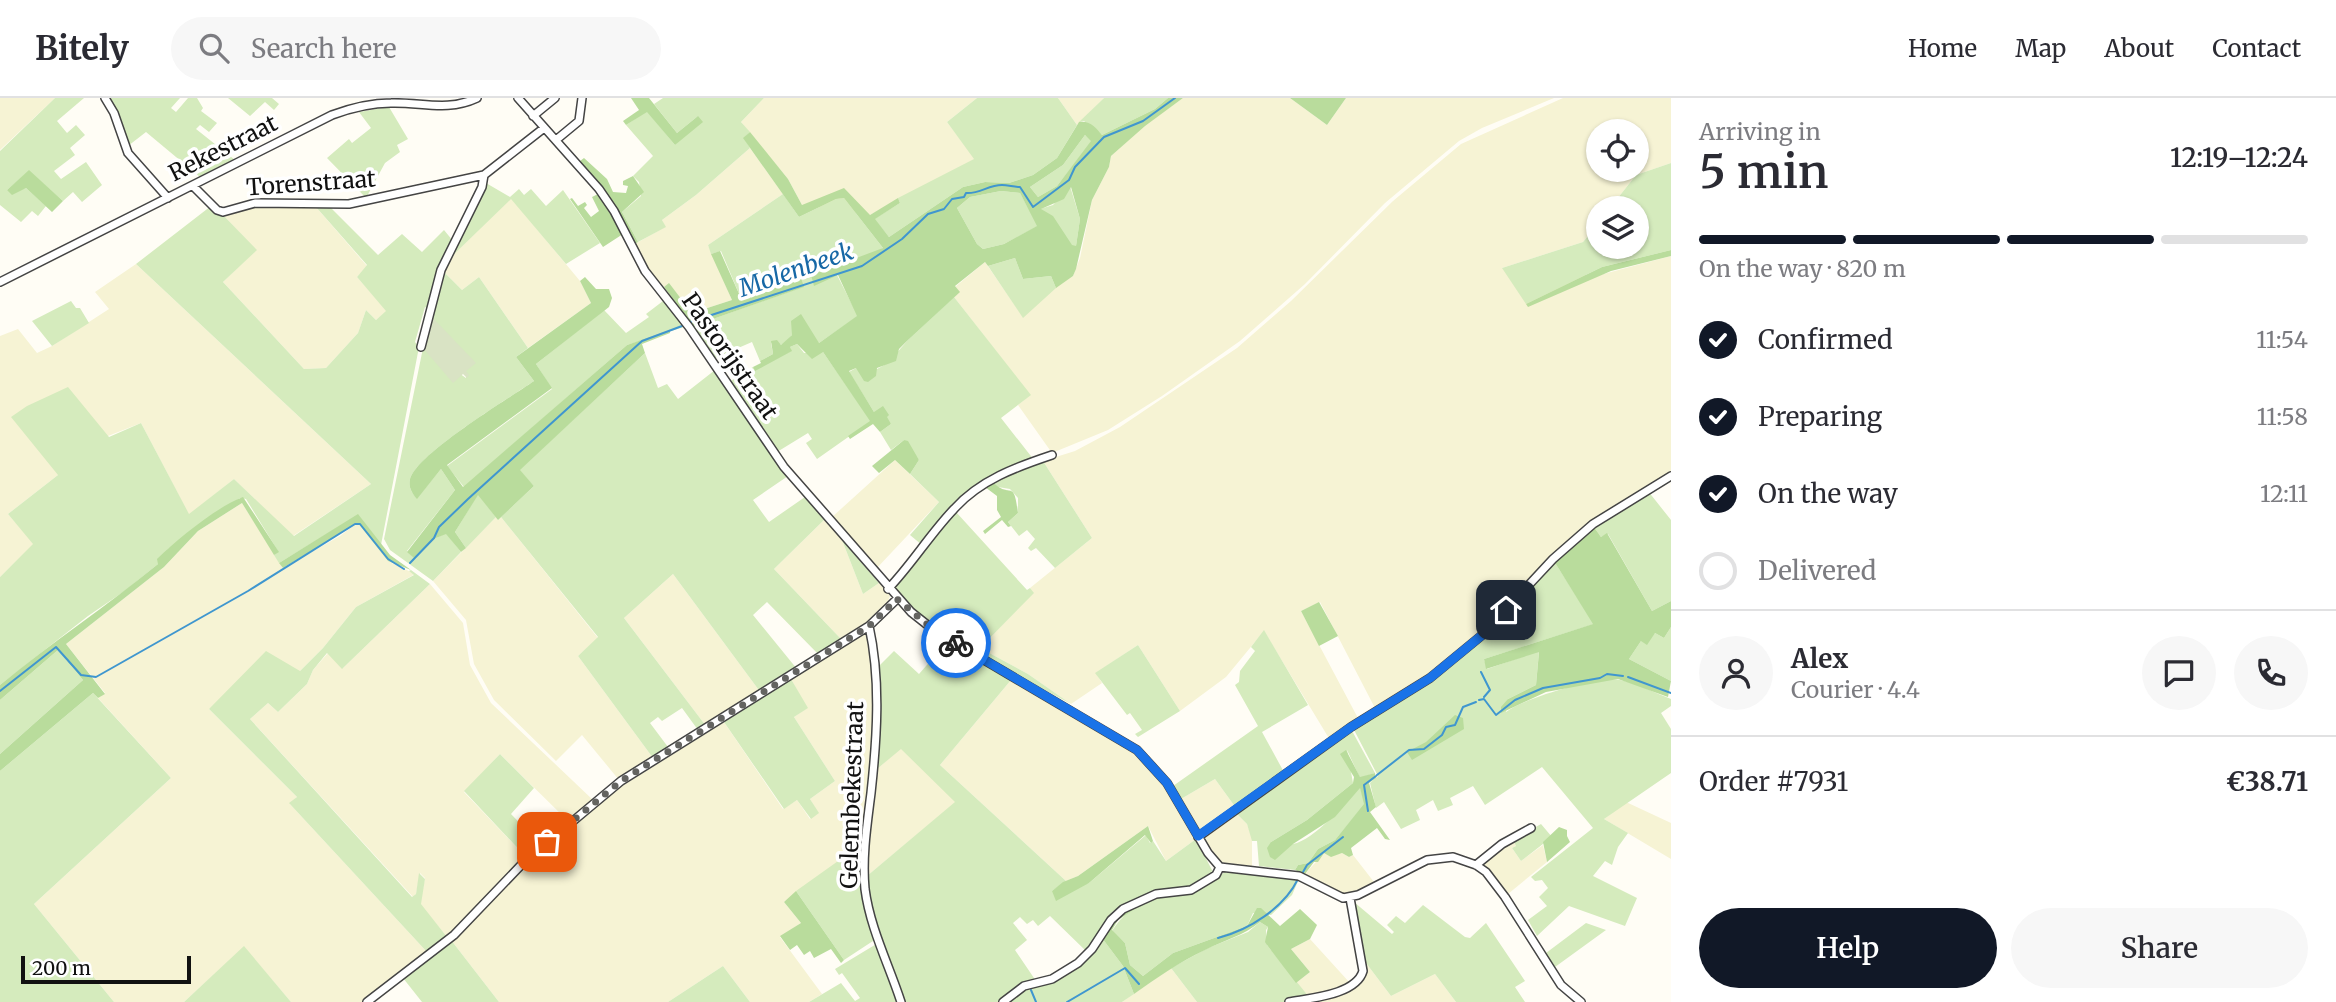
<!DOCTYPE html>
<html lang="en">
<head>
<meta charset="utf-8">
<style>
	:root { --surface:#fff; --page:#f7f7f7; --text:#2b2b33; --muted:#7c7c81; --line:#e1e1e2; --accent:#111827 }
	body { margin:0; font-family:Merriweather,serif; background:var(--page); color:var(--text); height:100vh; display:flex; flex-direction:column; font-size:26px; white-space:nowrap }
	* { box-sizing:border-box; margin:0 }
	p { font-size:23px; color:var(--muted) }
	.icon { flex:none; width:38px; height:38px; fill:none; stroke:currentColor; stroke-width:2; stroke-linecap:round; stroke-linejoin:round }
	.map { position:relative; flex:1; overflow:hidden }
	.details { display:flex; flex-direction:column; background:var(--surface); width:665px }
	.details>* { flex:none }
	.tools { position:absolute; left:1586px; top:21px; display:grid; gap:14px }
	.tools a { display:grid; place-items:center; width:63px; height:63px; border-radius:50%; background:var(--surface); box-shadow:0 2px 5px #0004; font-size:35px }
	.scale { position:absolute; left:21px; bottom:18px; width:170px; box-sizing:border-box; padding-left:7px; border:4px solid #111; border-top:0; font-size:19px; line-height:24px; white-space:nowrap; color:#111; -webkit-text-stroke:5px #fff; paint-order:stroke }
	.pin { position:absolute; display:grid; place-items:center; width:60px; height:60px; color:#fff; margin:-30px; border-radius:14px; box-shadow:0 4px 10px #0006 }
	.courier { position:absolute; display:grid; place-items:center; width:70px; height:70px; margin:-35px; border:5px solid #1a73e8; border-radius:50%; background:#fff; color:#222; box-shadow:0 2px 9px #0007 }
	.overview em { font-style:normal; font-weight:600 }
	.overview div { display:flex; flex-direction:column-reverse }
	.overview { display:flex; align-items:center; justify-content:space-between; height:119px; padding:0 28px }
	h1 { font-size:46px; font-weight:600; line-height:52px }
	.bar { display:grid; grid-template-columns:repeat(4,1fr); gap:10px 7px; align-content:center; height:84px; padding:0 28px }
	.bar i { height:9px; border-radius:5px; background:var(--line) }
	.bar .current { background:var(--accent) }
	.bar p { grid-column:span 4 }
	.line { display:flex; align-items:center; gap:18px; padding:0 28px; border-top:2px solid var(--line) }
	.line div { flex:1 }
	.round { display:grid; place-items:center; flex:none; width:74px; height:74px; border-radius:37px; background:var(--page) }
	ol { padding:0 28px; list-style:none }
	li { display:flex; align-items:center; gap:21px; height:77px }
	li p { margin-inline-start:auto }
	li .icon { padding:7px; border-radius:50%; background:var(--accent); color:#fff; stroke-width:4 }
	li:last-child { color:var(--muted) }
	li i { width:38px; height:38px; border:4px solid var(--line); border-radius:50% }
	.action { display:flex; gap:14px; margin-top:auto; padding:14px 28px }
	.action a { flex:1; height:80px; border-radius:42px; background:var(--accent); color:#fff; font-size:28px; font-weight:600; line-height:80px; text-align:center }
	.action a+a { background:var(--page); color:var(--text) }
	header { display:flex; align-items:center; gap:42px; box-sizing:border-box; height:98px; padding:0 35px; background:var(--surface); border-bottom:2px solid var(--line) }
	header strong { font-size:33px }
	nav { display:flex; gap:38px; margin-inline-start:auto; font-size:24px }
	.search { width:490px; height:63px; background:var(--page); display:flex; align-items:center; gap:18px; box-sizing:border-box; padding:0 24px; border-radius:38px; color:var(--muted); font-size:26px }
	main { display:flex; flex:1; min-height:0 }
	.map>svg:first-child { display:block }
</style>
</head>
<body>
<header>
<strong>Bitely</strong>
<div class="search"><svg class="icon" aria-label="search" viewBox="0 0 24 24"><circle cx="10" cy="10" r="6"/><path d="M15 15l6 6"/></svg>Search here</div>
<nav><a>Home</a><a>Map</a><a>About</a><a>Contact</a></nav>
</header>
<main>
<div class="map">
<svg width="1671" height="904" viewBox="0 0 1671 904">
	<rect width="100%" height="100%" fill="#fffdf5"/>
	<path fill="#f6f3d4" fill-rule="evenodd" d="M0 0H55L0 52Z
		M764 0H977L947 24 975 61 870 117 802 107 788 81 741 24Z
		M1058 0H1104L1077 27Z
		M1183 0H1290L1327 27 1346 0H1554L1482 30 1459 43 1385 105 1305 186 1240 243 1162 298 1108 332 1052 355 1018 307 1030 297 954 199 959 194 955 189 985 164 1023 219 1059 186 1073 178 1080 160 1092 102 1109 69 1111 58 1145 27Z
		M1563 0H1671V65L1636 77 1610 110H1598V126L1583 144 1502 170 1596 178 1671 158V376L1442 568 1376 612 1320 504 1301 513 1359 622 1330 642 1264 533 1226 579 1180 613 1138 547 1096 575 1102 585 1071 606 1028 576 980 550 1033 495 1030 490 1092 440 1043 363 1075 353 1120 329 1237 250 1291 203 1393 103 1461 46ZM1598 33H1636V72H1598Z
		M750 50 783 96 708 147 732 202 692 215 669 186 664 189 647 170 635 146 665 129 662 122 696 97Z
		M511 100 580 183 591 205 528 250 479 179 462 192 442 172 446 164Z
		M257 107 316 109 367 168 357 179 387 213 376 222 366 212 358 235 326 270 304 271 223 184 256 152 223 117Z
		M136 166 371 386 293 438 234 381 189 417 141 325 108 338 8 416 34 446 0 479V238L18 231 37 255 52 248 109 211 95 194Z
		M895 362 939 404 876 471 831 420Z
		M242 405 283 470 340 438 358 424 388 463 415 476 356 509 323 550 300 573 209 611 297 699 290 706 427 854 363 904H291L244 849 184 904H114L34 806 171 680 98 600 105 595 66 546 164 469 198 433Z
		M496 419 498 422 501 419 598 540 578 558 653 660 619 682 582 637 556 663 494 602 474 566 466 522 433 483Z
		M824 422 842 442 863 496 879 485 890 498 887 506 871 522 841 541 774 471Z
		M673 476 761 595 706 628 624 520Z
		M430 486 463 525 470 567 491 605 593 702 568 723 500 656 464 694 527 760 447 839 420 806 425 780 420 775 416 796 413 799 250 621 268 605 278 614 307 586 313 572 328 555 343 570Z
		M866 534 872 565 875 622 862 746 784 804 801 825 780 839 822 896 809 904H750L723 868 668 904H499L451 842 551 746 608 697 724 624 783 711 797 702 810 721 818 715 810 701 835 683 794 619 807 610 791 581 859 535Z
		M1011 582 1143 660 1157 675 1196 741 1166 763 1148 728 1078 778 1066 783 940 667Z
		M901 650 956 704 867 778 869 740 877 671Z
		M1215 681 1236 710 1202 735 1181 701Z
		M1626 704 1671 725V761L1604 721Z
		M1236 715 1247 726 1252 740V768L1219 764 1204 740Z
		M1513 742 1516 748 1512 750 1521 763 1543 747 1547 764 1508 796 1481 767Z
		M1324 755 1333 757 1342 755 1349 759 1353 757 1374 784 1346 797 1305 776Z
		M1310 841 1350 885 1309 899 1296 885 1310 874 1291 851Z
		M1363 861 1391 898 1435 876 1456 904H1318L1315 901 1357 886Z
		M1171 870 1197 904H1122Z"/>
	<path fill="#d5ebbd" d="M55 0H84L57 23 67 35 76 27 85 37 70 50 75 57 54 73 61 81 86 64 102 87 82 104 73 94 63 103 29 73 7 92 15 93 26 90 46 108 38 118 32 113 21 124 0 107V53Z
		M109 0H180L171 10 176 14 188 0H197L203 10 201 13 217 25 209 34 200 27 196 31 235 62 200 79 146 34 128 48Z
		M228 0H272L279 6 274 12 265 4 250 18Z
		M663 0H764L741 24 750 34 744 40 750 50 696 97 662 122 666 129 638 144 622 114 641 98 639 84 633 78 653 58 626 27 647 13 675 47 698 18 677 35 654 6Z
		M977 0H1058L1077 27 1057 60 1033 77 1009 85 985 84 963 89 889 139 874 121 900 105 898 100 974 61 947 24Z
		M1104 0H1168L1155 11 1102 37 1084 23 1079 24Z
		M389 9 408 41 397 47 400 54 385 65 366 100 327 60 349 41 352 45 371 30 359 14Z
		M1085 37 1092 43 1057 88 1038 99 1030 89 1063 67Z
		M1671 65V152L1602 169 1526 206 1502 170 1583 144 1598 126V149H1636V110H1610L1636 77Z
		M486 85 510 99 519 91 524 97 531 91 546 108 563 92 600 145 566 166 511 101 446 164Z
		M1070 88 1080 121 1076 148H1072L1040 111 1053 107Z
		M1001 93 1020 95 1038 128 1004 146 983 151 977 146 957 110 970 99Z
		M783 96 799 119 836 101 844 100 883 150 837 177 858 218 819 245 792 237 783 247 771 245 773 256 760 263 752 244 715 260 693 228 803 189 799 178 740 198 721 153 711 156 708 147Z
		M211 108 223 117 257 152 223 184 304 271 326 270 358 235 366 212 376 222 386 213 357 179 367 167 316 109 331 110 378 157 402 136 422 154 444 132 453 143 429 212 425 209 415 244 419 249 381 447 358 417 279 465 274 457 278 453 246 401 240 400 168 451 158 466 126 492 88 518 0 587V479L33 446 8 416 58 377 11 319 27 308 68 289 109 339 141 325 189 416 234 381 294 438 371 386 136 166Z
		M1015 160 1023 181 1051 178 1056 190 1023 220 988 168Z
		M442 172 462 192 479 179 528 250 516 259 534 283C509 300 418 355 410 381 408 389 412 395 417 400L441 371 455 392 407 453 415 461 436 440 446 435 461 454 433 483 390 452 384 441 423 250 466 280V274L431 218Z
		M954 199 1031 297 1001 320 1034 362 984 383 922 447 910 437 939 404 910 376 919 362 904 342 891 352 880 334 891 326 874 314 849 274 856 270 877 271 888 265 907 243Z
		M71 203 76 210H80L89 225 52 248 32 223Z
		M663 203 684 229 627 247 464 389 447 368 552 291 536 266 604 212 626 235 649 219 646 216Z
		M797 246 804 255 823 254 871 323 817 361 806 345 812 341 808 335 777 354 731 283 753 269 755 272 791 253 790 249Z
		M645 255 658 290 667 286 678 301 715 272 767 351 788 378 753 402 769 424 805 399 824 422 774 471 841 541 819 557 767 504 753 517 797 571 761 595 673 476 624 520 706 628 698 632 682 610 662 623 658 619 650 625 668 649 653 660 578 558 598 539 501 419 534 388 519 372Z
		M1043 363 1092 440 1055 470 1036 450 1031 453 1028 450 1035 441 1027 432 1019 438 1008 424 1018 415V400L1010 391 998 389 993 384Z
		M1648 393 1671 422V503L1652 513 1608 436 1601 439 1593 428Z
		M478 396 496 419 466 450 455 434Z
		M956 414 1027 492 1030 490 1034 495 980 550 1028 576 1071 606C1011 573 940 543 894 490Z
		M842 442 879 485 863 496Z
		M1554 463 1594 526 1484 561 1487 571 1539 553 1536 587 1508 601 1506 614C1525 600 1597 578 1620 582 1637 585 1655 595 1671 601V608L1661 615 1671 631V675L1604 721 1628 735 1618 749 1612 767 1605 763 1593 778 1637 800 1625 828 1569 808 1537 838 1528 822 1547 808 1539 799 1548 790 1542 782 1535 783 1531 779 1593 730 1542 669 1485 707 1473 688 1450 700 1453 707 1438 713 1433 702 1416 712 1420 722 1401 731 1384 704 1376 710 1370 685 1378 678 1353 630 1438 576Z
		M411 472 430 486 342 571 327 555 313 572 307 586 278 614 268 605 250 621 412 799 416 796 419 775 425 781 421 806 447 839 427 854 289 705 297 699 209 611 266 553 300 573 323 550 356 509 414 477 409 473Z
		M1671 529V583L1629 561 1641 543 1655 535 1664 540Z
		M1264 532 1308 607 1262 634 1285 676 1236 710 1215 681 1181 701 1173 688 1258 628 1235 587 1239 584 1240 573 1255 553 1251 549Z
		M947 544 1011 582 940 667 1066 783 1052 793 1089 785 1146 737 1150 745 1153 743 1166 763 1196 741 1213 774 1196 788 1160 792 1137 800 1112 814 1087 854 1050 818 1038 828 1033 822 1027 826 1020 819 1013 825 1027 842 1015 852 1036 883 1000 904H903C890 862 871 821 867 778L955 704 901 651 877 671V570L894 553 919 576Z
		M1138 547 1180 613 1138 639 1135 636 1142 632 1130 615 1127 617 1095 575Z
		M58 552 83 582 0 656V602Z
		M791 581 808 610 794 619 835 683 810 701 819 715 811 721 797 702 784 711 724 624Z
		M93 595 171 680 34 806 114 904H0V673Z
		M1351 631 1375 675 1360 680 1347 652 1353 685 1307 722 1271 744C1277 744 1287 747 1293 746 1314 742 1346 705 1360 689L1365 706 1335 742 1318 751 1308 765 1298 767 1295 772 1259 768 1257 743H1252L1247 726 1236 715Z
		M500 656 534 690 511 716 541 747 527 760 464 693Z
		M1541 726 1552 739 1521 763 1512 750 1516 748 1513 742Z
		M862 746 861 764 876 841 844 862 796 793Z
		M1225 774 1299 781 1292 797 1271 817 1253 815 1247 828 1173 855 1143 878 1130 867 1125 845 1112 833C1121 818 1138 804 1154 799 1164 796 1176 798 1187 796 1201 793 1213 782 1225 774Z
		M1354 804 1392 836 1394 834 1387 827 1396 818 1405 825 1423 807 1465 839 1470 840 1486 825 1525 883 1515 889 1525 904H1456L1435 876 1391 898 1363 861Z
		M1260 824 1268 829 1266 832 1267 847 1309 899 1284 904H1197L1171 870 1208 850 1248 834Z
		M1586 825 1606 832 1555 869 1546 855Z
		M1102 840 1123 868 1134 896 1122 904H1008L1027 889 1051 884 1072 873Z
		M451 842 499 904H422L403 880Z
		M878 845 898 904H809L841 885 855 903 860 900 842 875 839 877 835 871Z
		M244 848 291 904H184Z
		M723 868 750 904H668Z"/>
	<path fill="#b9dc9c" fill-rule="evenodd" d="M631 0H649L677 35 698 18 703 24 675 47 647 14 626 27 623 23 639 12Z
		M1168 0H1183L1145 28 1111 58 1109 69 1092 102 1076 171 1073 178 1056 190 1051 178 1023 181 1015 160 988 168 985 164 955 188 960 194 907 243 899 251 896 263 877 270 876 278 868 284 864 283 856 270 849 273 874 314 883 308 889 317 887 319 891 326 880 334 873 326 850 341 848 338 870 323 823 254 812 261 797 246 790 249 792 253 755 273 753 269 761 265 760 263 773 256 771 243 777 242 781 247 792 237 791 223 801 216 819 245 857 218 838 177 814 188 811 177 883 150 844 100 836 101 799 119 743 40 750 34 788 81 802 107 844 90 870 117 898 100 900 105 875 121 889 139 963 89 985 84 1009 85 1033 77 1057 60 1079 24C1090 22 1096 30 1102 37L1155 11ZM1085 37 1091 43 1057 88 1038 99 1030 89 1063 67ZM1071 89 1080 121 1076 148 1072 147 1053 118 1041 111 1064 101ZM1001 93 1020 95 1037 128 1004 146 983 151 977 146 957 110 970 99Z
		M1290 0H1346L1327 27Z
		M584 60 607 81 613 94 626 95 628 88 623 87V83L633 78 644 94 622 114 638 144 635 146 618 111 580 63Z
		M29 72 63 103 52 114 26 90 12 97 7 92Z
		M598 96 623 136 603 149 570 101 572 100 578 108 585 104 587 107 584 110 591 119 599 113 592 99Z
		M1671 152V158L1611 173 1528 209 1526 206 1602 169Z
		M720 153 740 198 800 177 804 189 693 228 664 189 669 185 692 215 732 202 711 156Z
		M585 179 596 191H609L612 200 609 209 536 266 552 290 447 367 463 389 627 247 670 232V235L642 246 645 255 520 372 534 388 498 422 478 397 455 434 466 450 461 454 446 436 436 440 415 461 407 454 455 392 441 371 417 401C412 395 408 389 410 381 418 355 508 301 534 283L516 259 591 205 580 183Z
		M904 342 908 343 919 362 910 376 895 362 879 375 872 368Z
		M993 384C1010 402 1014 379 1018 415L1008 424 1011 428 1008 429 1002 422 985 436 983 433 1001 419 997 412V398L985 389Z
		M243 399 279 454 274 457 242 405 198 433 164 469 66 546 105 596 98 600 93 595 0 673V656L83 582 58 552 0 602V587C51 545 107 508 158 466L157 461C179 440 215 410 243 399Z
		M358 416 390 457 411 472 388 463 358 425 283 470 279 465Z
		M1593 428 1601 439 1607 435 1652 513 1671 503V529L1664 540 1655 535 1647 547 1641 543 1629 561 1671 583 1668 599 1618 581 1546 594 1501 615V609L1508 601 1536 587 1539 554 1486 571 1484 561 1593 526 1554 463Z
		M1319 504 1338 538 1319 548 1301 513Z
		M1455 617 1463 620 1464 631 1412 662 1407 654 1426 644Z
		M1346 652 1360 679 1375 675 1376 680 1369 685 1376 709 1370 714 1390 742 1385 741 1377 730 1351 750 1353 757 1349 759 1342 755 1331 759 1324 755 1318 764H1314L1305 776 1295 772 1298 767 1308 765 1318 751 1335 742 1364 706 1360 690 1335 719 1293 746 1275 762 1270 759 1267 750 1271 744 1307 722 1353 685 1354 679 1340 656Z
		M1148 728 1153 743 1151 745 1145 737 1089 785 1056 803 1052 793 1063 784 1078 778Z
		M1559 729 1567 732V738L1570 744 1547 764 1543 744Z
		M796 793 844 862 841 865 831 851 814 860 810 853 804 857 797 847 790 852 780 838 801 825 784 804Z
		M1137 800 1136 810 1118 822 1112 832 1125 845 1130 867 1143 878 1173 855 1247 828 1257 810H1261L1280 828 1300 811 1317 827 1310 841 1291 851 1310 874 1296 885 1267 847 1265 844 1268 829 1260 824C1243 838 1224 842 1205 852 1179 864 1157 880 1134 896L1123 868 1102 840C1106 817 1118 811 1137 800Z"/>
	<path fill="#d9e3c4" d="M431 218 476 265 466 273 469 277 467 280 463 276 453 285 423 250Z"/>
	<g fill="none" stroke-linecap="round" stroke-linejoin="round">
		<path stroke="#3f96cf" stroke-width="2" d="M690 224 862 168 902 141 928 116 944 111 952 101 964 99 966 95C980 96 988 87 1002 87 1008 87 1014 89 1020 89L1033 109 1069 82 1075 69 1104 39 1143 23 1175 0
			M410 465 434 440 439 429 468 401 642 243 682 228
			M1481 574 1490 592 1484 599
			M1628 579 1671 595
			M0 593 56 549 81 577 96 579 248 493 355 426H360L388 461 404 471
			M1479 602 1484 601 1496 617 1515 602 1543 590 1600 580 1607 576 1623 578
			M1377 677 1409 652 1424 651 1442 637 1446 629 1455 627 1463 609 1476 604
			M1368 713 1364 687 1376 678
			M1303 774 1307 767 1343 739
			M1218 840C1249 832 1284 810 1298 781
			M1031 892 1036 904
			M1067 904 1125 870 1139 886"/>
		<g stroke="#444" stroke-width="10">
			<path id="minor" d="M105 0 114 15 128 55 168 100
				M518 0 599 91 614 113 645 173 689 229 784 369 911 514 935 533 1137 652 1167 685 1208 755 1220 769 1299 778 1343 800 1358 797 1427 762 1453 759 1476 767 1486 774 1505 799 1561 887 1581 904
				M533 18 555 0
				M556 42 579 23 582 0
				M193 88 217 112 223 114 255 105 349 106 484 77
				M0 184 332 17C351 10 371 5 391 5 422 4 447 14 477 0
				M421 249 441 172 482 89 484 77 544 30
				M888 491C912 466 930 436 954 411 980 382 1016 369 1052 357
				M869 528C881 582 877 640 871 695 867 727 862 759 865 791 870 830 889 867 901 904
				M1198 739 1351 629 1430 580 1481 538 1553 461 1593 426 1671 378
				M1476 767 1502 746 1531 730
				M367 904 454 837 524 764 621 683 869 528 897 501
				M1003 904 1024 888 1052 881 1078 865 1092 851 1111 822 1123 811 1156 796 1191 792 1216 777 1220 769
				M1289 904C1310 900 1356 897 1363 873L1350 800"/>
		</g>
		<use href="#minor" stroke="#fff" stroke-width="7"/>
	</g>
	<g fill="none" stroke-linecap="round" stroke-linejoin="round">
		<path stroke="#646461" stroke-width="7" stroke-dasharray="0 12.6" d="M547 744 621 683 869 528 897 501 935 533 956 545"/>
		<path stroke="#1a73e8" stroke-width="9" d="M956 545 1137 652 1167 685 1198 738 1351 629 1430 580 1481 538 1506 512"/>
	</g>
	<g text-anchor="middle" stroke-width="7" stroke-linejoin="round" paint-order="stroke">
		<g font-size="23" fill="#111" stroke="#fff">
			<text transform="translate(223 50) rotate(-27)" y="8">Rekestraat</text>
			<text transform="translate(311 85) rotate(-4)" y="8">Torenstraat</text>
			<text transform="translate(730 258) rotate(55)" y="8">Pastorijstraat</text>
			<text transform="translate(852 697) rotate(-88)" y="8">Gelembekestraat</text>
		</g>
		<g font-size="24" font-style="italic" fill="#1768a6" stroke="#fff">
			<text transform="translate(796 172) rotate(-19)" y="8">Molenbeek</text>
		</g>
	</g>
</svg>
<div class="tools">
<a><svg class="icon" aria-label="locate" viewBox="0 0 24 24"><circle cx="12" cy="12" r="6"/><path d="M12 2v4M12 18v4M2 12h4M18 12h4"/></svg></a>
<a><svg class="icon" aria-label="layers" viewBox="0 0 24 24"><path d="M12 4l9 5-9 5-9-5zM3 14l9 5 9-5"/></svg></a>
</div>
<div class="scale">200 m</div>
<div class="pin" style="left:547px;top:744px;background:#ea580c"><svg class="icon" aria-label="bag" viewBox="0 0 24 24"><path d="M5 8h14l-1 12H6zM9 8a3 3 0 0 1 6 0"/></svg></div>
<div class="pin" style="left:1506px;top:512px;background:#1f2937"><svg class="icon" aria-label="home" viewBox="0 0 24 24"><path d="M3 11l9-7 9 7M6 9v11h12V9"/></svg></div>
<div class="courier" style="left:956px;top:545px"><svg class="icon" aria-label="bike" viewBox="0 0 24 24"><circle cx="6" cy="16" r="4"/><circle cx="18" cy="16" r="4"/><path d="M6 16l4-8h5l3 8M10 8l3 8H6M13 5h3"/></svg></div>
</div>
<section class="details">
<div class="overview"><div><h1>5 min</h1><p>Arriving in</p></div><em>12:19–12:24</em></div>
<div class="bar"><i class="current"></i><i class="current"></i><i class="current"></i><i></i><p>On the way · 820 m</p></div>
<ol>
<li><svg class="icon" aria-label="check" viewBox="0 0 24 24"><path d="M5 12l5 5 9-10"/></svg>Confirmed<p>11:54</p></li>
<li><svg class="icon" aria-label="check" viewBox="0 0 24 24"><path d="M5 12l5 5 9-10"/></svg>Preparing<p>11:58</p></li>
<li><svg class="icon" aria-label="check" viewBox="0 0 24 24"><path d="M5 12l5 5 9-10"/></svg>On the way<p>12:11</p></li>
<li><i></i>Delivered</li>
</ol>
<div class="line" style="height:126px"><a class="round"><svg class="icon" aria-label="person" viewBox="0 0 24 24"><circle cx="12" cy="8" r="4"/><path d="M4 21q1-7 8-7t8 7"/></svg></a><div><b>Alex</b><p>Courier · 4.4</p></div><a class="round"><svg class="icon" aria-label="chat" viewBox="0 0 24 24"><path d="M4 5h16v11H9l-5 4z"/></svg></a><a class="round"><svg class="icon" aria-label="phone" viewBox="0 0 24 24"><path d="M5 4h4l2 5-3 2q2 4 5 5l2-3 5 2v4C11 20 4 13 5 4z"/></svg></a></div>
<div class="line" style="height:91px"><div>Order #7931</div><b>€38.71</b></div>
<div class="action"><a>Help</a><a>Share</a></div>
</section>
</main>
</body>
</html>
